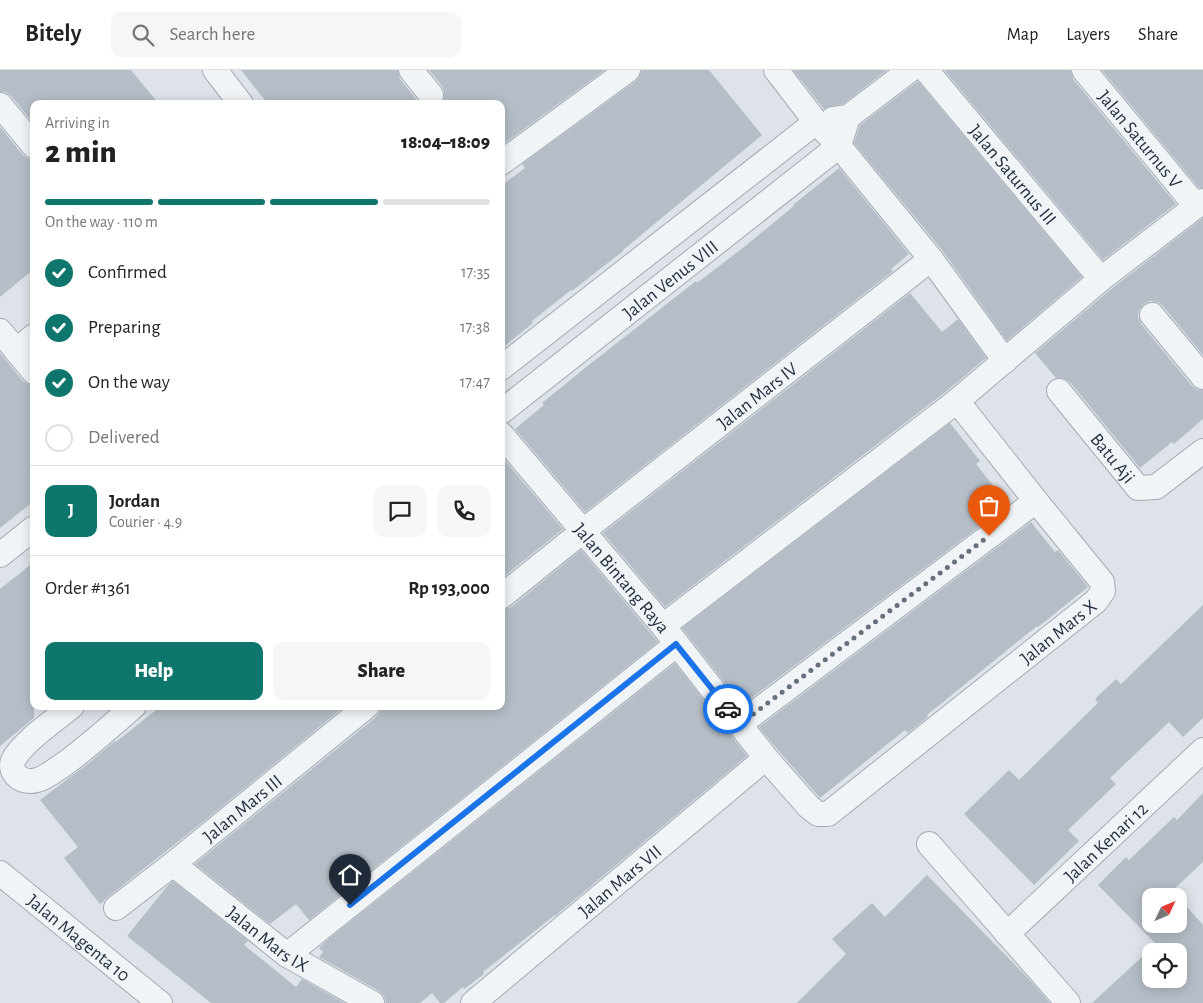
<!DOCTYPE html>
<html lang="en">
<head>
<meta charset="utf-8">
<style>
	:root { --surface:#fff; --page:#f6f6f6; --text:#222; --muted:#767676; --line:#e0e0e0; --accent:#0f766e }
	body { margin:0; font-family:"Alegreya Sans",sans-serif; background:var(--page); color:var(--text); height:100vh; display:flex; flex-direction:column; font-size:19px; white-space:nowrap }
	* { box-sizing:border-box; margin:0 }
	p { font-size:16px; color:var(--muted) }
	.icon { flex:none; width:28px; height:28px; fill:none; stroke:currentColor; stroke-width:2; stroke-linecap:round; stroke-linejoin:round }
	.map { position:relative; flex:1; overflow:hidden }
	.side { position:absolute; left:30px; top:30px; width:475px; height:610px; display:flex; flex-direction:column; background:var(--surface); border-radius:10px; box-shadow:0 2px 12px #0003 }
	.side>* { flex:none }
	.needle { width:32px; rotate:46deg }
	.tools { position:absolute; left:1142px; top:818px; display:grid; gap:10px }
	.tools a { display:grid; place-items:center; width:45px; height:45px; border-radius:10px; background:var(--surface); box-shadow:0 2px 12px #0003; font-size:25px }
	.pin { position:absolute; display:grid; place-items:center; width:42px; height:42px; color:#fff; margin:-51px -21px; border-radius:50% 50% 50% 0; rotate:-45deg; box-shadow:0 0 5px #0007 }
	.pin .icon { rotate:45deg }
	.courier { position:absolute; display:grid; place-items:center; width:50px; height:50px; margin:-25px; border:4px solid #1a73e8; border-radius:50%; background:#fff; color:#222; box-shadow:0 1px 6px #0007 }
	.headline em { font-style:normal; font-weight:800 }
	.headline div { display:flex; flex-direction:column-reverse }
	.headline { display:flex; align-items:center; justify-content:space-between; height:85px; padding:0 15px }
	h1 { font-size:32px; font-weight:800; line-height:38px }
	.bar { display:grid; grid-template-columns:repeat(4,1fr); gap:8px 5px; align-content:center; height:60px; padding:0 15px }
	.bar i { height:6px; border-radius:4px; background:var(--line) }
	.bar .current { background:var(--accent) }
	.bar p { grid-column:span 4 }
	.line { display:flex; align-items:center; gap:12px; padding:0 15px; border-top:1px solid var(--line) }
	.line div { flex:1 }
	.round { display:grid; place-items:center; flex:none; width:52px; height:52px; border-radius:10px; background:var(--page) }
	ol { padding:0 15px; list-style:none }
	li { display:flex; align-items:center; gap:15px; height:55px }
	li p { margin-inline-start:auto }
	li .icon { padding:5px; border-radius:50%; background:var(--accent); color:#fff; stroke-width:4 }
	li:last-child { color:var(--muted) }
	li i { width:28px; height:28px; border:2px solid var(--line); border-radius:50% }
	.action { display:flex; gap:10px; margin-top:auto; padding:10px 15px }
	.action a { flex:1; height:58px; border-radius:10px; background:var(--accent); color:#fff; font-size:20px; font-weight:800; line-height:58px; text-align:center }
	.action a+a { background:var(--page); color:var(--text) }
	header { display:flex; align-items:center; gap:30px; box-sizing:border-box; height:70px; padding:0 25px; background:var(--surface); border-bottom:1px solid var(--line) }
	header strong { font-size:24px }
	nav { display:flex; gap:28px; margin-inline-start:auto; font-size:18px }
	.search { width:350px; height:45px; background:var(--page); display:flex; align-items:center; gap:12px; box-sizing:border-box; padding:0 18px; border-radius:10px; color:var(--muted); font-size:19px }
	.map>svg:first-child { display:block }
</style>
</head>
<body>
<header>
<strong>Bitely</strong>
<div class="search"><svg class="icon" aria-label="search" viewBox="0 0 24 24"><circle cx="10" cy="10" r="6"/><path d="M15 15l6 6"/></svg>Search here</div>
<nav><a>Map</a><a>Layers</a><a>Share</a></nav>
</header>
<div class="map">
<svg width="1203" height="933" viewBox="0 0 1203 933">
	<rect width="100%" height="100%" fill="#dee3e9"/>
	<path fill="#b5bdc6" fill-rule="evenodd" d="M0 0H131L159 34H34V54L11 26 5 22H0Z
		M241 0H398L400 9 420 34H268Z
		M429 0H605L505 73 501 68V34H441L444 30V22L442 16Z
		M642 0H709L762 65 623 180V181L572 221 571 220 532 251 533 253 501 279V116L525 98 522 94 636 11 640 6Z
		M793 0H887L843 34 831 36 824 39Z
		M944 0H1071L1073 9 1176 134 1103 190Z
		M1102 0H1203V118H1199Z
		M918 11 1082 207 1007 271 942 180 854 73 860 55Z
		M0 57 23 85 29 89H34V199L0 227Z
		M839 98 909 184 891 199 893 201 585 442 515 359 544 335 542 333 585 298 696 211 697 213 744 177 794 136 793 135Z
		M1203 148V285L1163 236 1157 232 1150 231 1144 234 1139 240 1138 247 1141 254 1192 316 1198 320H1203V349L1174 374 1172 372 1140 398 1070 312 1063 308H1056L1035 283 1110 220Z
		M910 223 942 262 958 249 986 288 948 320 665 537 603 463Z
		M0 283 23 311 34 317V431L0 458Z
		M950 353 980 391 976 394 1008 435 742 635 682 558Z
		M501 386 563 459 501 509Z
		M1031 452 1055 482 1058 480 1088 517 1038 557 1037 556 927 645 928 647 908 663 905 660 820 728 777 679 759 657Z
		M581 480 658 572 309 850 296 834 270 854 195 794 376 647 380 641V636H501V540L510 538Z
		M34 492V648L0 676V519Z
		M1203 535V648L1183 667 1169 652 1110 708 1116 714 1068 760 1079 771 1034 815 964 744 1009 700 1019 710 1098 633 1095 629 1116 609 1121 614Z
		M675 593 747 686 555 846V845L483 902 484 904 464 919 463 917 444 933H440L432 923 420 933H386L384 926 379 921 319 887 323 882 319 878 326 871Z
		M161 636H345L208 748 108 827 100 834 64 788 78 777 40 730 90 692 115 671 116 672Z
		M1203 723V792L1172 821 1177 826H1151V854H1179V828L1203 855V933H1092L1156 874 1098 815 1126 787 1129 790 1174 747 1177 750ZM1151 881H1179V909H1151Z
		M927 805 1025 905 1050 933H797L846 884 832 869 872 833 885 847Z
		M173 811 248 871 244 875 296 917 302 909 344 933H211L127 866 169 814Z"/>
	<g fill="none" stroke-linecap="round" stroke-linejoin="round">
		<g stroke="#a3aab3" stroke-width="26">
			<g id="minor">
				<path d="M215 0 241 34"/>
				<path d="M411 0 431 25"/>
				<path d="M776 0 816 52 839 76 931 189 1005 291"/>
				<path id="s1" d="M926 0 1101 209"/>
				<path id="s2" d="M1084 0 1196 136"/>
				<path d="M0 35 34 76"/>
				<path d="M833 49 848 47 910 0"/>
				<path d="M501 93 628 0"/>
				<path d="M1152 245 1203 307"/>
				<path d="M0 261 34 302"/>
				<path d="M16 281 34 266"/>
				<path d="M501 298 816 52"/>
				<path id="s3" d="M1059 321 1138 418 1156 417 1203 381"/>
				<path id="s4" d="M501 342 839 76 848 47"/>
				<path id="s5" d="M501 364 663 556 766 688 809 737 818 744H828L1096 531 1103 521 1102 512 1036 431 957 331"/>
				<path d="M0 485 34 458"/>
				<path id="s6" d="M501 527 583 461 931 189"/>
				<path d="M663 556 957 331 1101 209 1203 131"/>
				<path d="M72 636C54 651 27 669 15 687 5 702 23 715 37 710 46 708 55 700 63 695 88 677 111 656 134 636"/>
				<path d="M740 654 1036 431"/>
				<path d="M929 774 1068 933"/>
				<path id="s7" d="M173 794 287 885 372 933"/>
				<path id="s8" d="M0 803 160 933"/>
				<path id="s9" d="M116 838 173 794 367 636"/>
				<path id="s10" d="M1007 864 1203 680"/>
				<path d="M287 885 677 574"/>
				<path id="s11" d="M473 933 766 688"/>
			</g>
		</g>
		<use href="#minor" stroke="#f1f4f7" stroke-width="24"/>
	</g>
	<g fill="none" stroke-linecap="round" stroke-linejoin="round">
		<path stroke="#66707c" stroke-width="5" stroke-dasharray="0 9" d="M728 639 740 654 989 466"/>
		<path stroke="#1a73e8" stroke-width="6" d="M350 835 676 574 728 639"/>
	</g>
	<g text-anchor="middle" stroke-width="4" stroke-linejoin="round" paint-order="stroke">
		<g font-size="19" fill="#263241" stroke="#eef2f6">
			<text dy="7" stroke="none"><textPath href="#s2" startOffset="89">Jalan Saturnus V</textPath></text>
			<text dy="7" stroke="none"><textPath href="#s1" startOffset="136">Jalan Saturnus III</textPath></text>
			<text dy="7" stroke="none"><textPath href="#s4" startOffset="215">Jalan Venus VIII</textPath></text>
			<text dy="7" stroke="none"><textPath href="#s6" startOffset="326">Jalan Mars IV</textPath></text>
			<text dy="7" stroke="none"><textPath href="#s3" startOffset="86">Batu Aji</textPath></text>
			<text dy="7" stroke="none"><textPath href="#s5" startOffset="188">Jalan Bintang Raya</textPath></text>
			<text dy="7" stroke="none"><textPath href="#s5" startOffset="799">Jalan Mars X</textPath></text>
			<text dy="7" stroke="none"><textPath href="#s9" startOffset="161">Jalan Mars III</textPath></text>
			<text dy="7" stroke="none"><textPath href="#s10" startOffset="135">Jalan Kenari 12</textPath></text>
			<text dy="7" stroke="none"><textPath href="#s11" startOffset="191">Jalan Mars VII</textPath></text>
			<text dy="7" stroke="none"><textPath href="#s8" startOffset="102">Jalan Magenta 10</textPath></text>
			<text dy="7" stroke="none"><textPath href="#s7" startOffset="121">Jalan Mars IX</textPath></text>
		</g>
	</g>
</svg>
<div class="tools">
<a><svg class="needle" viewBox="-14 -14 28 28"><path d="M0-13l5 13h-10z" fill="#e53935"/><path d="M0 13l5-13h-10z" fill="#767676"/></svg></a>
<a><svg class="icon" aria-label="locate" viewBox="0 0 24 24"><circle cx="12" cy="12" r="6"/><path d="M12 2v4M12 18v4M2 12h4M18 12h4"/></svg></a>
</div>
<div class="pin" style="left:989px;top:466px;background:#ea580c"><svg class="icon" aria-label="bag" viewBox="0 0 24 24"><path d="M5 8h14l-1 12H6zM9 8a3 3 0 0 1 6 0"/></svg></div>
<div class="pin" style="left:350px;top:835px;background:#1f2937"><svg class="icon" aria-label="home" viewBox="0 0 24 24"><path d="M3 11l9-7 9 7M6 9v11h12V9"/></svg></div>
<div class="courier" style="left:728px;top:639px"><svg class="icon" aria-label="car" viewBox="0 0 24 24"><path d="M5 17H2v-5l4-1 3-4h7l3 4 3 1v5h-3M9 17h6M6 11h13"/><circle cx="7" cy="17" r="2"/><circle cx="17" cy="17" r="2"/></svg></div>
<section class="side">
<div class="headline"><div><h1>2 min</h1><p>Arriving in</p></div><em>18:04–18:09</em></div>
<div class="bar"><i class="current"></i><i class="current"></i><i class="current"></i><i></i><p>On the way · 110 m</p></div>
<ol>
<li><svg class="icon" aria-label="check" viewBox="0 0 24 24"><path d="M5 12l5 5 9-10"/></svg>Confirmed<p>17:35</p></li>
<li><svg class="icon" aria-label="check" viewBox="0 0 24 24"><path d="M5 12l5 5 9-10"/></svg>Preparing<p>17:38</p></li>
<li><svg class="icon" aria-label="check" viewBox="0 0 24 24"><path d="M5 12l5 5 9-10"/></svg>On the way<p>17:47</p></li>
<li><i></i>Delivered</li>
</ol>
<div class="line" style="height:90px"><b class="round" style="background:var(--accent);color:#fff">J</b><div><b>Jordan</b><p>Courier · 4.9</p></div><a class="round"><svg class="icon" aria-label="chat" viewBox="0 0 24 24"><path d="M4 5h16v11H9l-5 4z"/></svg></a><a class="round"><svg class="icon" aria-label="phone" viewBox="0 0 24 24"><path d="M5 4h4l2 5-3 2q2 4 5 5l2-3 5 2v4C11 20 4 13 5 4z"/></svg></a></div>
<div class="line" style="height:65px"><div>Order #1361</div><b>Rp 193,000</b></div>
<div class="action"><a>Help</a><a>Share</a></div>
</section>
</div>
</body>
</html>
